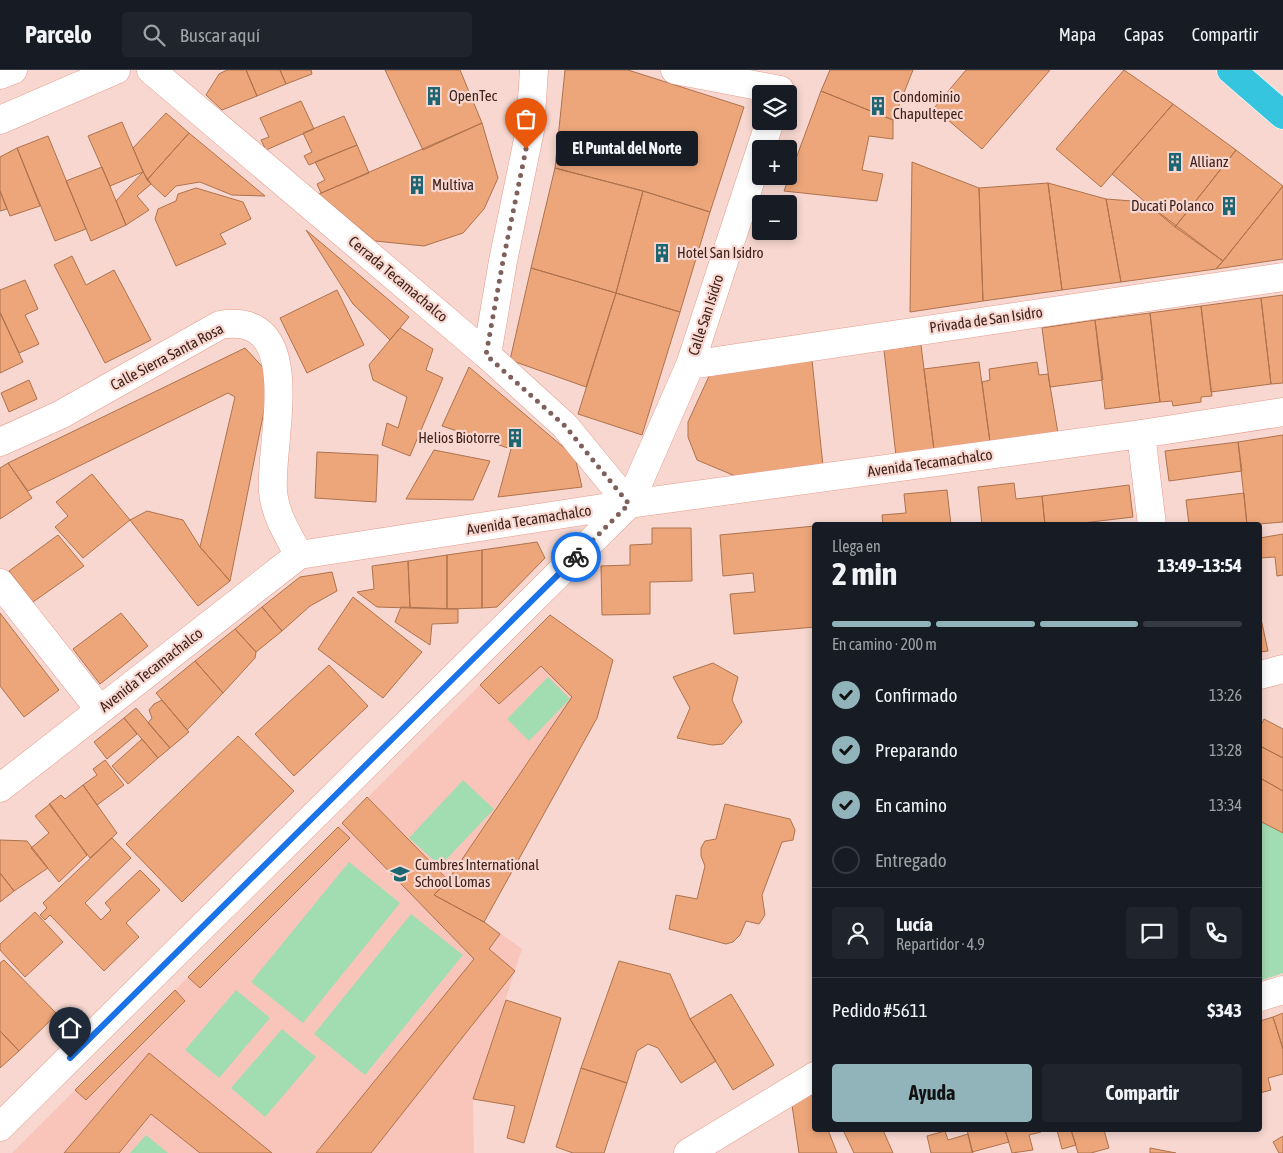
<!DOCTYPE html>
<html lang="es">
<head>
<meta charset="utf-8">
<style>
	:root { --surface:#171b24; --page:#20242c; --text:#f1f3f6; --muted:#9ea1a6; --line:#363941; --accent:#91b4bb }
	body { margin:0; font-family:"Asap Condensed",sans-serif; background:var(--page); color:var(--text); height:100vh; display:flex; flex-direction:column; font-size:19px; white-space:nowrap }
	* { box-sizing:border-box; margin:0 }
	p { font-size:16px; color:var(--muted) }
	.icon { flex:none; width:28px; height:28px; fill:none; stroke:currentColor; stroke-width:2; stroke-linecap:round; stroke-linejoin:round }
	.map { position:relative; flex:1; overflow:hidden }
	.side { position:absolute; left:812px; top:452px; width:450px; height:610px; display:flex; flex-direction:column; background:var(--surface); border-radius:5px; box-shadow:0 2px 8px #0003 }
	.side>* { flex:none }
	.buttons { position:absolute; left:752px; top:15px; display:grid; gap:10px }
	.buttons a { display:grid; place-items:center; width:45px; height:45px; border-radius:5px; background:var(--surface); box-shadow:0 2px 8px #0003; font-size:25px }
	.pin { position:absolute; display:grid; place-items:center; width:42px; height:42px; color:#fff; margin:-51px -21px; border-radius:50% 50% 50% 0; rotate:-45deg; box-shadow:0 0 5px #0007 }
	.pin .icon { rotate:45deg }
	.courier { position:absolute; display:grid; place-items:center; width:50px; height:50px; margin:-25px; border:4px solid #1a73e8; border-radius:50%; background:#fff; color:#222; box-shadow:0 1px 6px #0007 }
	.bubble { position:absolute; height:35px; border-radius:5px; background:var(--surface); box-shadow:0 2px 8px #0003; font-size:16px; font-weight:700; line-height:35px; text-align:center }
	.overview em { font-style:normal; font-weight:700 }
	.overview div { display:flex; flex-direction:column-reverse }
	.overview { display:flex; align-items:center; justify-content:space-between; height:85px; padding:0 20px }
	h1 { font-size:32px; font-weight:700; line-height:38px }
	.bar { display:grid; grid-template-columns:repeat(4,1fr); gap:8px 5px; align-content:center; height:60px; padding:0 20px }
	.bar i { height:6px; border-radius:4px; background:var(--line) }
	.bar .current { background:var(--accent) }
	.bar p { grid-column:span 4 }
	.line { display:flex; align-items:center; gap:12px; padding:0 20px; border-top:1px solid var(--line) }
	.line div { flex:1 }
	.round { display:grid; place-items:center; flex:none; width:52px; height:52px; border-radius:5px; background:var(--page) }
	ol { padding:0 20px; list-style:none }
	li { display:flex; align-items:center; gap:15px; height:55px }
	li p { margin-inline-start:auto }
	li .icon { padding:5px; border-radius:50%; background:var(--accent); color:#111; stroke-width:4 }
	li:last-child { color:var(--muted) }
	li i { width:28px; height:28px; border:2px solid var(--line); border-radius:50% }
	.cta { display:flex; gap:10px; margin-top:auto; padding:10px 20px }
	.cta a { flex:1; height:58px; border-radius:5px; background:var(--accent); color:#111; font-size:20px; font-weight:700; line-height:58px; text-align:center }
	.cta a+a { background:var(--page); color:var(--text) }
	header { display:flex; align-items:center; gap:30px; box-sizing:border-box; height:70px; padding:0 25px; background:var(--surface); border-bottom:1px solid var(--line) }
	header strong { font-size:24px }
	nav { display:flex; gap:28px; margin-inline-start:auto; font-size:18px }
	.search { width:350px; height:45px; background:var(--page); display:flex; align-items:center; gap:12px; box-sizing:border-box; padding:0 18px; border-radius:5px; color:var(--muted); font-size:19px }
	.map>svg:first-child { display:block }
</style>
</head>
<body>
<header>
<strong>Parcelo</strong>
<div class="search"><svg class="icon" aria-label="search" viewBox="0 0 24 24"><circle cx="10" cy="10" r="6"/><path d="M15 15l6 6"/></svg>Buscar aquí</div>
<nav><a>Mapa</a><a>Capas</a><a>Compartir</a></nav>
</header>
<div class="map">
<svg width="1283" height="1083" viewBox="0 0 1283 1083">
	<rect width="100%" height="100%" fill="#f7d7d0"/>
	<path fill="#f9c5bb" d="M550 545 613 590 597 648 484 851 522 879 473 1029 474 1083H12Z"/>
	<path fill="#a2dcb1" d="M548 607 570 629 529 671 507 649Z
		M463 710 494 739 440 796 409 768Z
		M1260 751 1283 763V903L1260 911Z
		M349 792 400 833 303 953 251 912Z
		M411 844 463 885 365 1005 314 964Z
		M236 920 270 948 219 1008 185 980Z
		M282 959 316 987 265 1047 231 1018Z
		M146 1065 168 1083H130Z"/>
	<path fill="#eda67a" stroke="#ae724d" d="M227 0H246L257 26 222 40 206 25 219 4Z
		M246 0H280L286 14 257 26Z
		M280 0H311L312 4 286 14Z
		M385 0H460L482 53 423 80Z
		M565 0H628L744 37 710 142 643 121 555 98Z
		M830 0H913L893 50 821 21Z
		M966 0H1050L982 79 934 38Z
		M1124 0 1173 34 1101 117 1056 79Z
		M821 21 893 50V69L869 66 862 100 883 104 877 131 784 121Z
		M301 31 314 59 266 80 261 70 269 67 260 48Z
		M1173 34 1236 80 1175 157 1112 104Z
		M166 43 189 63 147 110 133 78Z
		M344 46 357 75 309 95 304 86 312 82 303 63Z
		M122 52 143 102 110 116 88 66Z
		M482 53 498 108 484 139 463 163 424 176 375 171 319 124Z
		M189 63 265 126 232 125 200 112 176 116 165 127 147 110Z
		M48 66 86 159 55 171 17 78Z
		M357 75 369 103 321 123 317 114 325 110 315 92Z
		M17 78 40 136 10 146 0 121V87Z
		M1236 80 1283 116 1223 191 1175 157Z
		M912 92 979 118 983 231 910 242Z
		M102 97 126 155 91 171 66 111Z
		M555 98 643 121 616 223 531 198Z
		M143 102 151 114 137 126 149 140 126 155 116 131Z
		M1048 113 1062 220 983 231 979 118Z
		M1048 113 1106 129 1121 212 1062 220Z
		M1283 116V189L1216 199 1223 191Z
		M196 118 243 132 251 149 220 164 226 174 176 196 155 149 158 139 176 131 178 124Z
		M0 121 7 139 0 141Z
		M643 121 710 142 680 242 616 223Z
		M1106 129 1145 132 1223 191 1216 199 1121 212Z
		M306 160 409 247 390 270 353 234Z
		M72 186 86 215 114 200 151 270 105 293 54 195Z
		M531 198 616 223 586 317 510 290Z
		M25 210 38 239 25 245 39 274 19 283 0 242V220Z
		M337 220 364 275 307 303 280 248Z
		M616 223 680 242 642 365 578 344Z
		M1283 225V313L1271 314 1261 228Z
		M1261 228 1271 314 1211 322 1201 236Z
		M1201 236 1212 326 1201 327V332L1173 336 1172 331 1160 332 1150 243Z
		M0 243 23 292 0 303Z
		M1150 243 1160 332 1105 339 1095 250Z
		M1095 250 1103 310 1050 317 1042 258Z
		M400 258 433 279 426 300 443 308 410 386 382 375 387 353 398 358 407 327 373 310 369 295Z
		M921 275 934 380 896 386 884 280Z
		M245 278 271 306 230 511 200 477 235 327 228 323 28 421 8 393Z
		M812 290 823 396 740 408 697 390 688 367V352L710 304Z
		M979 292 990 372 934 380 924 299Z
		M1037 292 1039 305 1048 304 1058 363 990 372 982 312 990 310 989 299Z
		M469 297 575 387 582 417 498 427 511 379 442 356Z
		M29 310 37 329 9 342 1 323Z
		M1283 365V452L1247 455 1238 372Z
		M1238 372 1242 401 1169 411 1165 381Z
		M434 380 490 391 473 430 406 429Z
		M317 382 378 385 376 432 315 428Z
		M8 393 32 428 0 449V398Z
		M92 404 130 450 83 488 55 457 68 446 56 432Z
		M1014 413 1016 429 1042 426 1045 455H982L978 417Z
		M1129 415 1133 447 1066 455H1045L1042 426Z
		M947 420 951 455H883L882 445 906 443 904 424Z
		M1244 423 1247 455H1189L1186 430Z
		M147 441 183 450 200 477 230 511 198 536 130 450Z
		M815 456V557L734 564 730 524 755 522 753 503 723 506 720 465Z
		M652 458H691L692 511 650 512V544L602 545 601 496 630 495V475L652 474Z
		M1283 464V505L1277 506 1275 487 1260 488V468Z
		M58 465 84 496 33 532 9 501Z
		M537 472 545 488 497 537 482 538V480Z
		M482 480V538L447 539V485Z
		M447 485V539L410 538 408 491Z
		M408 491 410 538 377 537 357 522 374 519 372 496Z
		M332 502 337 521 310 536 282 561 262 537 300 507Z
		M353 527 422 582 383 628 318 579Z
		M262 537 282 561 256 582 235 559Z
		M401 537 458 539V553L432 554 430 575 395 552Z
		M0 543 59 620 24 647 0 616Z
		M121 543 148 576 100 614 73 579Z
		M1260 544 1268 581 1260 582Z
		M550 545 613 590 597 648 484 852 434 825 448 810 572 627 541 596 499 634 480 615Z
		M235 559 256 582 255 588 223 623 195 591Z
		M195 591 223 623 187 660 156 623Z
		M713 593 738 607 732 630 742 652 723 674 712 675 677 668 690 638 673 607Z
		M329 595 368 636 294 706 255 664Z
		M162 630 189 662 170 678 148 653 152 648 149 640 154 634Z
		M136 638 170 678 158 688 124 648Z
		M124 648 137 664 107 689 94 672Z
		M1264 649 1283 659V688L1260 676V657Z
		M238 666 294 721 182 832 126 774Z
		M142 669 158 688 128 714 112 696Z
		M1260 676 1283 688V721L1260 708Z
		M105 690 124 715 97 735 83 715 97 705 93 699Z
		M1260 708 1283 721V763L1260 751Z
		M83 715 117 763 90 788 49 734 61 725 65 729Z
		M367 727 448 810 434 825 484 852 500 864 489 879 515 901 371 1083H316L474 889 342 753Z
		M50 734 87 785 59 812 31 778 49 763 35 746Z
		M725 734 790 749 795 760 793 770 782 772 762 825 765 845 759 854 746 851 740 865 733 872 726 874 669 859 676 825 697 829 705 796 701 786V778L705 771 716 769Z
		M338 757 350 768 200 918 188 907Z
		M112 768 131 788 85 833 101 850 111 840 105 833 140 800 160 820 126 853 139 867 104 901 50 845 45 850 40 845 47 838 43 833Z
		M0 770 27 771 48 798 14 821 0 803Z
		M0 803 14 821 0 832Z
		M35 842 63 872 25 907 0 880V874Z
		M4 890 57 944 19 981 0 961V893Z
		M619 891 670 904 690 949 716 991 681 1013 658 978 648 974 637 981 627 1013 581 998Z
		M175 920 185 931 86 1030 75 1020Z
		M731 924 774 995 733 1020 690 949Z
		M506 930 561 948 524 1073 507 1068 515 1036 473 1029Z
		M1283 943V979L1273 947Z
		M1273 947 1283 979V1004L1268 1008 1271 1020 1260 1023V951Z
		M0 961 19 981 0 998Z
		M149 983 272 1083H200L151 1044 119 1083H64Z
		M581 998 627 1013 604 1083H573L556 1077Z
		M812 1022 815 1030V1060H828L837 1083H799L792 1035Z
		M843 1060H883L893 1083H854Z
		M967 1060H1005L1009 1072 972 1082Z
		M1005 1060H1041V1062L1029 1065 1033 1080 1012 1083Z
		M1057 1060H1071L1076 1075 1062 1079Z
		M1071 1060H1104L1109 1078 1091 1083H1078Z
		M945 1061 948 1070 968 1064 973 1083H931L927 1066Z
		M1283 1066V1083H1279L1273 1072Z
		M1150 1078 1176 1083H1150Z"/>
	<g fill="none" stroke-linecap="round" stroke-linejoin="round">
		<g stroke="#e69c8d" stroke-width="29">
			<path id="minor" d="M151 0 487 285 565 356 629 434
				M675 0 780 20
				M0 5 13 0
				M0 50 116 0
				M487 285 503 191 530 60 534 0
				M690 295 1283 207
				M1141 364 1152 455
				M0 372 60 345 220 255C309 240 269 372 273 421 275 445 288 465 299 485
				M0 513 100 640
				M1260 605 1283 599
				M0 718 299 485 629 434 1141 364 1283 342
				M1260 927 1283 920
				M0 1057 629 434 690 295 770 51
				M688 1083 815 1006"/>
		</g>
		<g stroke="#fff" stroke-width="29">
			<path id="highway" d="M1231 0 1283 45"/>
		</g>
		<use href="#minor" stroke="#fff" stroke-width="28"/>
		<use href="#highway" stroke="#35c5de" stroke-width="28"/>
	</g>
	<g fill="none" stroke-linecap="round" stroke-linejoin="round">
		<path stroke="#7f615b" stroke-width="5" stroke-dasharray="0 9" d="M526 79 503 191 486 285 565 356 629 434 576 487"/>
		<path stroke="#1a73e8" stroke-width="6" d="M70 988 576 487"/>
	</g>
	<defs>
		<g id="building-bare" transform="scale(1.5)"><path d="M-4-6H4V6H1V3H-1V6H-4ZM-2.5-4.3h1.7v1.8h-1.7ZM.8-4.3h1.7v1.8H.8ZM-2.5-1h1.7V.8h-1.7ZM.8-1h1.7V.8H.8Z" fill="#1c6673" stroke="#f7d7d0" stroke-width="2.5" paint-order="stroke"/></g>
		<g id="school-bare" transform="scale(1.5)"><path d="M0-5L7-2L0 1L-7-2ZM-4 1L0 2.5L4 1V4Q0 6-4 4Z" fill="#1c6673" stroke="#f7d7d0" stroke-width="2.5" paint-order="stroke"/></g>
	</defs>
	<g fill-rule="evenodd">
		<use href="#building-bare" x="434" y="26"/>
		<use href="#building-bare" x="878" y="36"/>
		<use href="#building-bare" x="1175" y="92"/>
		<use href="#building-bare" x="417" y="115"/>
		<use href="#building-bare" x="1229" y="136"/>
		<use href="#building-bare" x="662" y="183"/>
		<use href="#building-bare" x="515" y="368"/>
		<use href="#school-bare" x="400" y="804"/>
	</g>
	<g text-anchor="middle" stroke-width="4.5" stroke-linejoin="round" paint-order="stroke">
		<g font-size="15" fill="#3f221c" stroke="#f7d7d0" text-anchor="start">
			<text x="449" y="31">OpenTec</text>
			<text x="893" y="32">Condominio<tspan x="893" dy="17">Chapultepec</tspan></text>
			<text x="1190" y="97">Allianz</text>
			<text x="432" y="120">Multiva</text>
			<text x="1214" y="141" text-anchor="end">Ducati Polanco</text>
			<text x="677" y="188">Hotel San Isidro</text>
			<text x="500" y="373" text-anchor="end">Helios Biotorre</text>
			<text x="415" y="800">Cumbres International<tspan x="415" dy="17">School Lomas</tspan></text>
		</g>
		<g font-size="15" fill="#3f221c" stroke="#f7d7d0">
			<text transform="translate(398 209) rotate(40)" y="5">Cerrada Tecamachalco</text>
			<text transform="translate(706 245) rotate(-72)" y="5">Calle San Isidro</text>
			<text transform="translate(986 250) rotate(-8)" y="5">Privada de San Isidro</text>
			<text transform="translate(167 287) rotate(-28)" y="5">Calle Sierra Santa Rosa</text>
			<text transform="translate(930 393) rotate(-8)" y="5">Avenida Tecamachalco</text>
			<text transform="translate(529 450) rotate(-9)" y="5">Avenida Tecamachalco</text>
			<text transform="translate(151 600) rotate(-38)" y="5">Avenida Tecamachalco</text>
		</g>
	</g>
</svg>
<div class="buttons">
<a><svg class="icon" aria-label="layers" viewBox="0 0 24 24"><path d="M12 4l9 5-9 5-9-5zM3 14l9 5 9-5"/></svg></a>
<a>+</a>
<a>−</a>
</div>
<div class="pin" style="left:526px;top:79px;background:#ea580c"><svg class="icon" aria-label="bag" viewBox="0 0 24 24"><path d="M5 8h14l-1 12H6zM9 8a3 3 0 0 1 6 0"/></svg></div>
<div class="pin" style="left:70px;top:988px;background:#1f2937"><svg class="icon" aria-label="home" viewBox="0 0 24 24"><path d="M3 11l9-7 9 7M6 9v11h12V9"/></svg></div>
<div class="courier" style="left:576px;top:487px"><svg class="icon" aria-label="bike" viewBox="0 0 24 24"><circle cx="6" cy="16" r="4"/><circle cx="18" cy="16" r="4"/><path d="M6 16l4-8h5l3 8M10 8l3 8H6M13 5h3"/></svg></div>
<div class="bubble" style="left:556px;top:61px;width:142px">El Puntal del Norte</div>
<section class="side">
<div class="overview"><div><h1>2 min</h1><p>Llega en</p></div><em>13:49–13:54</em></div>
<div class="bar"><i class="current"></i><i class="current"></i><i class="current"></i><i></i><p>En camino · 200 m</p></div>
<ol>
<li><svg class="icon" aria-label="check" viewBox="0 0 24 24"><path d="M5 12l5 5 9-10"/></svg>Confirmado<p>13:26</p></li>
<li><svg class="icon" aria-label="check" viewBox="0 0 24 24"><path d="M5 12l5 5 9-10"/></svg>Preparando<p>13:28</p></li>
<li><svg class="icon" aria-label="check" viewBox="0 0 24 24"><path d="M5 12l5 5 9-10"/></svg>En camino<p>13:34</p></li>
<li><i></i>Entregado</li>
</ol>
<div class="line" style="height:90px"><a class="round"><svg class="icon" aria-label="person" viewBox="0 0 24 24"><circle cx="12" cy="8" r="4"/><path d="M4 21q1-7 8-7t8 7"/></svg></a><div><b>Lucía</b><p>Repartidor · 4.9</p></div><a class="round"><svg class="icon" aria-label="chat" viewBox="0 0 24 24"><path d="M4 5h16v11H9l-5 4z"/></svg></a><a class="round"><svg class="icon" aria-label="phone" viewBox="0 0 24 24"><path d="M5 4h4l2 5-3 2q2 4 5 5l2-3 5 2v4C11 20 4 13 5 4z"/></svg></a></div>
<div class="line" style="height:65px"><div>Pedido #5611</div><b>$343</b></div>
<div class="cta"><a>Ayuda</a><a>Compartir</a></div>
</section>
</div>
</body>
</html>
